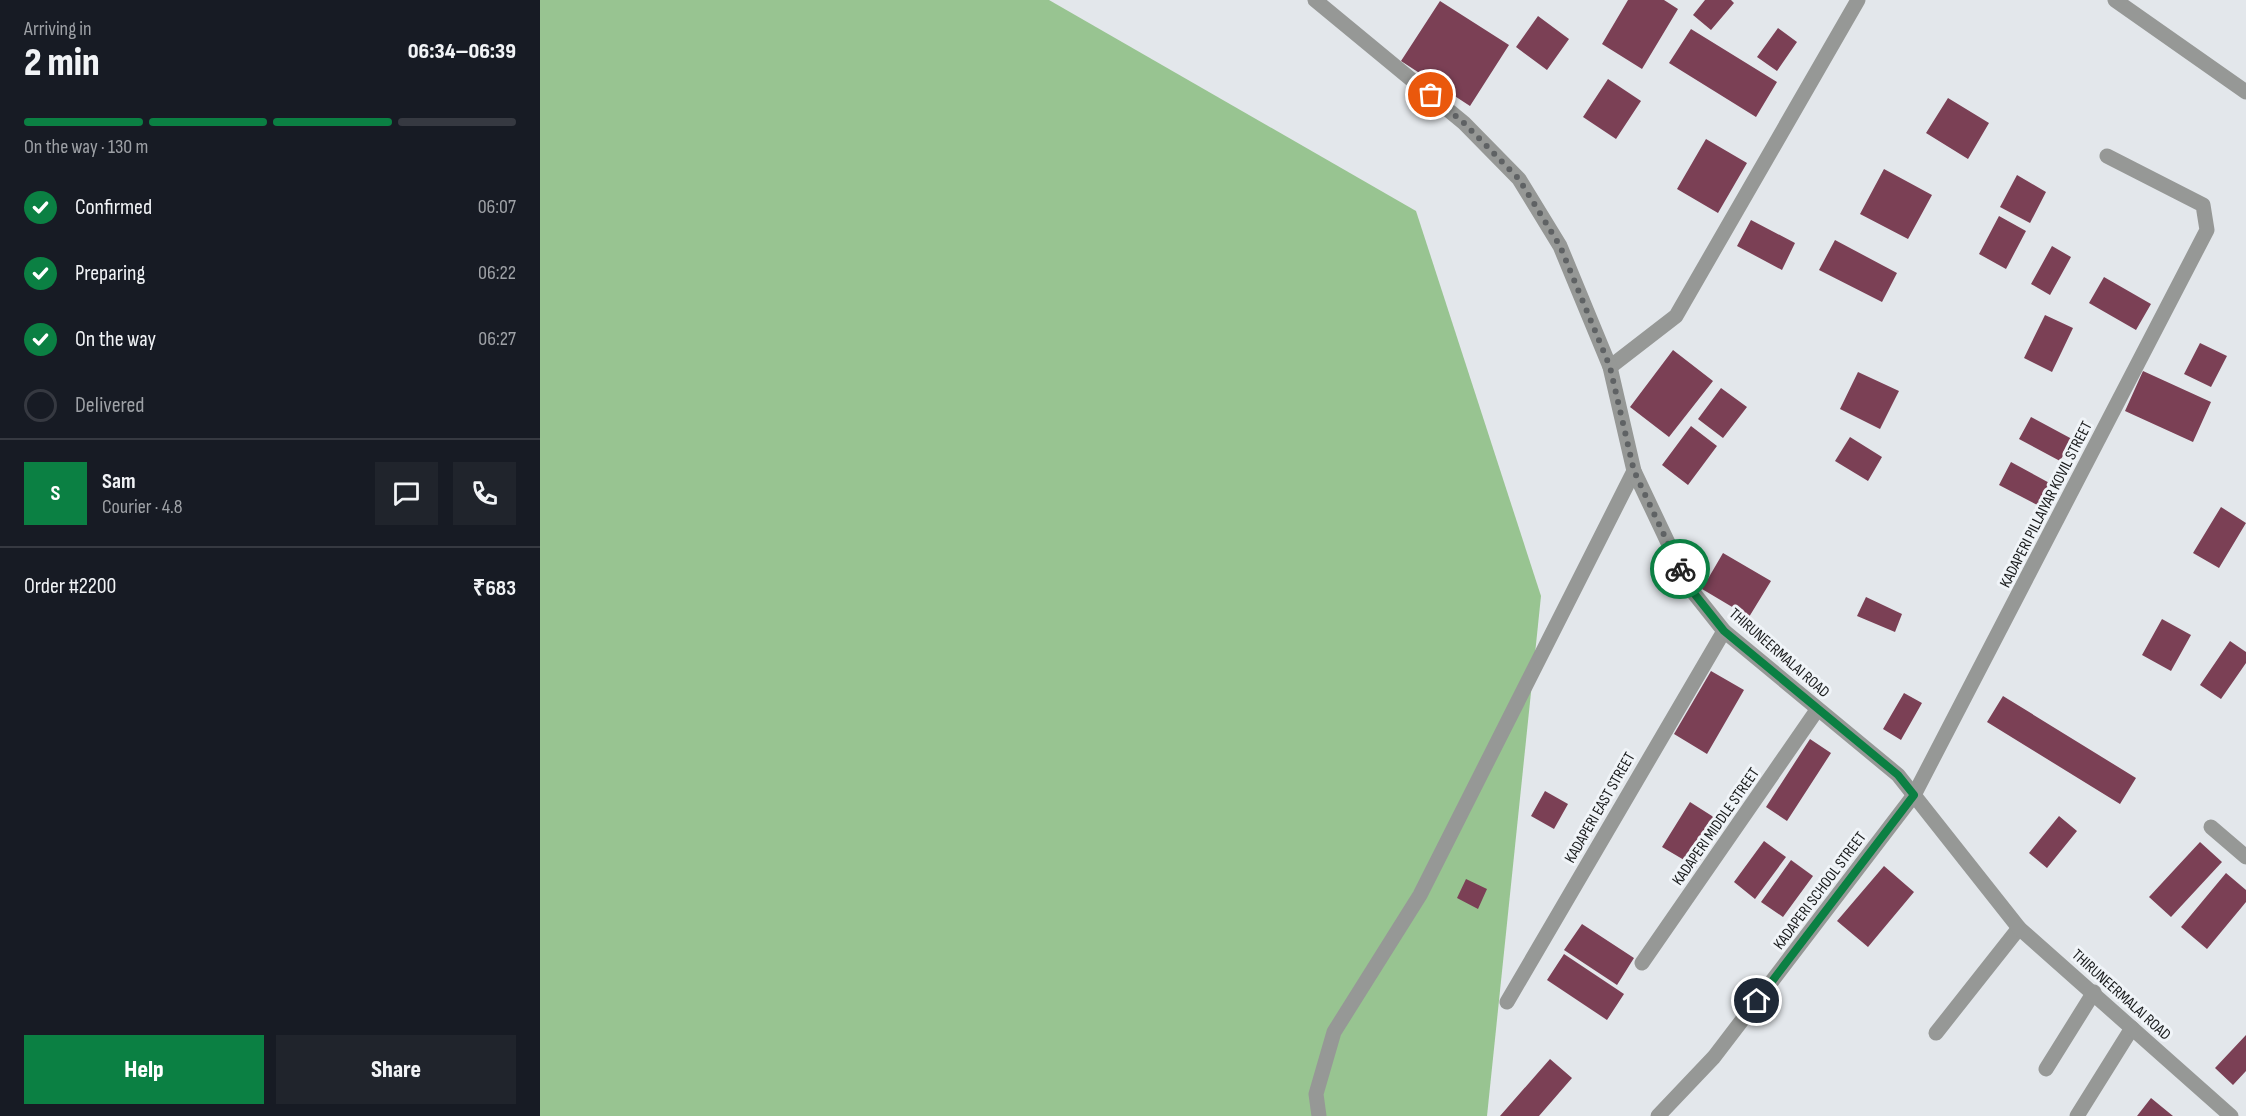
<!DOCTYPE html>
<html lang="en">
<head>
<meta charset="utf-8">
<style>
	:root { --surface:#171b24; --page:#20242c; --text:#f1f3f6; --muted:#9ea1a6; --line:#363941; --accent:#0b8043 }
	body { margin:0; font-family:"Sofia Sans Condensed",sans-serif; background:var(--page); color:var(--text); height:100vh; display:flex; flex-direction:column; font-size:22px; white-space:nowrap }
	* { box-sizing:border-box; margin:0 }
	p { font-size:20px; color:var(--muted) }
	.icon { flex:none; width:33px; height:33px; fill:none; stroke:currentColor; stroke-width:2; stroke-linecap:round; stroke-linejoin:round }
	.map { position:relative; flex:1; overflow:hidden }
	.details { display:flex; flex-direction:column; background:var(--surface); width:540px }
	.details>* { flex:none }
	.pin { position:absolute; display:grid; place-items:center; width:51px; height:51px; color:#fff; margin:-26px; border:3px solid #fff; border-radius:50%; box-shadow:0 2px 6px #0007 }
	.courier { position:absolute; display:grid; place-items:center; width:60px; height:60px; margin:-30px; border:4px solid #0b8043; border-radius:50%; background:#fff; color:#222; box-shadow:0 2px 8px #0007 }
	.overview em { font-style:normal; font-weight:800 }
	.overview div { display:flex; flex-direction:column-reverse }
	.overview { display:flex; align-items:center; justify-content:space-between; height:102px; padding:0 24px }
	h1 { font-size:39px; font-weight:800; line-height:45px }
	.bar { display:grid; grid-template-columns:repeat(4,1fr); gap:9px 6px; align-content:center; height:72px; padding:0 24px }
	.bar i { height:8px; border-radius:4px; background:var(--line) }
	.bar .on { background:var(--accent) }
	.bar p { grid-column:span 4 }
	.line { display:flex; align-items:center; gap:15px; padding:0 24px; border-top:2px solid var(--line) }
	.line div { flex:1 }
	.round { display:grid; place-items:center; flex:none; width:63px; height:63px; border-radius:0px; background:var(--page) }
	ol { padding:0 24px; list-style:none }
	li { display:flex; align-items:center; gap:18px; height:66px }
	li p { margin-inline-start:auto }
	li .icon { padding:6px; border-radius:50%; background:var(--accent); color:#fff; stroke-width:4 }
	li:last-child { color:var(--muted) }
	li i { width:33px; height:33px; border:3px solid var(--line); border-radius:50% }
	.primary-button { display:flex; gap:12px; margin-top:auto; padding:12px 24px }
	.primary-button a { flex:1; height:69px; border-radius:0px; background:var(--accent); color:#fff; font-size:24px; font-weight:800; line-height:69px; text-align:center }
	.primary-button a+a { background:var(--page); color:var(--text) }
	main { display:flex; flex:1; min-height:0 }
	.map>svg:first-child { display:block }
</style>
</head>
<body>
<main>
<section class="details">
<div class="overview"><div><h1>2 min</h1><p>Arriving in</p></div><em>06:34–06:39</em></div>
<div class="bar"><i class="on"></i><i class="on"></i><i class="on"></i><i></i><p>On the way · 130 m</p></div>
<ol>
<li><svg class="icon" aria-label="check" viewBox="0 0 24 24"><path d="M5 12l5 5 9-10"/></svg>Confirmed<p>06:07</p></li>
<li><svg class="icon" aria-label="check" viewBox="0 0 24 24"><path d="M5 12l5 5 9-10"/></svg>Preparing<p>06:22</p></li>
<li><svg class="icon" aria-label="check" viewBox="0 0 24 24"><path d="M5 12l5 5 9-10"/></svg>On the way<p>06:27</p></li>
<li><i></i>Delivered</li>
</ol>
<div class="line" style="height:108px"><b class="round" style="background:var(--accent);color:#fff">S</b><div><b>Sam</b><p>Courier · 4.8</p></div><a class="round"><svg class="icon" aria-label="chat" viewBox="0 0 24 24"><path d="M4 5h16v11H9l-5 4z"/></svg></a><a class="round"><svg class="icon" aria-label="phone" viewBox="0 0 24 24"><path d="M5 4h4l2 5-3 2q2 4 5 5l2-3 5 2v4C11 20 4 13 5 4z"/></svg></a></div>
<div class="line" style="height:78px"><div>Order #2200</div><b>₹683</b></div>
<div class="primary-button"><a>Help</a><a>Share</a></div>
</section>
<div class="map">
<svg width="1706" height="1116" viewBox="0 0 1706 1116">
	<rect width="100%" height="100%" fill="#e3e7eb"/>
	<path fill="#98c491" d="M0 0H509L876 211 1001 596 947 1116H0Z"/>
	<path fill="#7b4055" d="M1088 0H1124L1138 9 1102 69 1062 44Z
		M1165 0H1191L1194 3 1171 30 1153 15Z
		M900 1 969 45 930 106 861 61Z
		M998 16 1029 39 1007 70 976 47Z
		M1238 28 1257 42 1237 71 1217 57Z
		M1151 29 1237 82 1216 117 1129 63Z
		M1068 79 1101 101 1076 139 1043 117Z
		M1408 98 1449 123 1428 159 1386 133Z
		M1166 139 1207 163 1178 213 1137 189Z
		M1344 169 1392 195 1368 239 1320 214Z
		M1477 175 1506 192 1490 223 1460 207Z
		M1459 216 1486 231 1466 269 1439 254Z
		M1211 220 1255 243 1242 270 1197 246Z
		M1295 240 1357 273 1342 302 1279 270Z
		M1512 246 1531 257 1510 295 1491 284Z
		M1564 277 1611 304 1596 330 1549 303Z
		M1505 315 1533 328 1512 372 1484 358Z
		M1660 343 1687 356 1671 387 1644 374Z
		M1133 350 1173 381 1129 437 1090 407Z
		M1603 371 1671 402 1653 442 1585 411Z
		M1318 372 1359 391 1340 429 1300 409Z
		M1181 388 1207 407 1183 438 1158 419Z
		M1491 417 1532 439 1520 461 1479 439Z
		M1151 426 1177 446 1148 485 1122 465Z
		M1310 437 1342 457 1328 481 1295 461Z
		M1471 462 1515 486 1503 508 1459 485Z
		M1681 507 1706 523 1679 568 1653 553Z
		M1183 553 1231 581 1209 617 1162 589Z
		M1326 597 1362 614 1355 632 1317 616Z
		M1622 619 1651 635 1631 671 1602 655Z
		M1690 641 1706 652V663L1681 699 1660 685Z
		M1171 671 1204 690 1167 754 1134 734Z
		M1364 693 1382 703 1361 740 1343 729Z
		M1463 696 1596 778 1580 804 1447 722Z
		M1270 739 1291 753 1247 821 1226 807Z
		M1005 791 1028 804 1014 829 991 816Z
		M1150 802 1183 823 1156 867 1122 847Z
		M1519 816 1537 831 1507 868 1489 853Z
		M1224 841 1246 857 1215 899 1194 882Z
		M1660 842 1682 862 1631 917 1609 897Z
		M1251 860 1273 876 1243 917 1221 902Z
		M1344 866 1374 892 1328 947 1297 921Z
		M1686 873 1706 890V902L1667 949 1641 927Z
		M926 879 947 889 938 909 917 898Z
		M1042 924 1094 958 1077 985 1024 950Z
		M1024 954 1084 994 1067 1020 1007 980Z
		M1706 1035V1071L1693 1085 1675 1068Z
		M1010 1059 1032 1078 999 1116H960Z
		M1611 1098 1633 1116H1597Z"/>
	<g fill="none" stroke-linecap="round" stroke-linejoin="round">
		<path stroke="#969896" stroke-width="15" d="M1575 0 1706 92"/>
		<path stroke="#969896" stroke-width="15" d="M1070 367 1136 316 1318 0
			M1671 827 1706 857
			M1102 963 1277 710
			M967 1002 1184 631
			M1396 1033 1479 928
			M1506 1069 1554 992
			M779 1116 776 1094 794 1032 880 895 1094 471
			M1118 1116 1174 1057 1374 795 1667 230 1663 205 1567 156
			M1537 1116 1592 1028"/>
		<path stroke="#969896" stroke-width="15" d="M775 0 924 123 979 179 1020 246 1070 367 1094 471 1149 587 1184 631 1358 775 1479 928 1691 1116"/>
	</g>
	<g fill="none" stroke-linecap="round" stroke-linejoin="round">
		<path stroke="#5f6264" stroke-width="6" stroke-dasharray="0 10.8" d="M891 95 924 123 979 179 1020 246 1070 367 1094 471 1140 569"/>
		<path stroke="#0b8043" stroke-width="8" d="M1140 569 1149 587 1184 631 1358 775 1374 795 1217 1001"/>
	</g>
	<g text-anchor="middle" stroke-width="6" stroke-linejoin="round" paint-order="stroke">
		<g font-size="16" fill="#181a1b" stroke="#f0f4f8">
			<text transform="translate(1505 504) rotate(-63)" y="6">KADAPERI PILLAIYAR KOVIL STREET</text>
			<text transform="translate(1240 652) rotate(41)" y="6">THIRUNEERMALAI ROAD</text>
			<text transform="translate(1059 807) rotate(-60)" y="6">KADAPERI EAST STREET</text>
			<text transform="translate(1175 826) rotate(-55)" y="6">KADAPERI MIDDLE STREET</text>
			<text transform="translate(1279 890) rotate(-53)" y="6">KADAPERI SCHOOL STREET</text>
			<text transform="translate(1582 994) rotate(42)" y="6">THIRUNEERMALAI ROAD</text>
		</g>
	</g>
</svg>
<div class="pin" style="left:891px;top:95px;background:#ea580c"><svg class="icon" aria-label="bag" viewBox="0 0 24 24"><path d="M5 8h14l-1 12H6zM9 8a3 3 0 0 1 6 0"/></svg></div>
<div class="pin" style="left:1217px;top:1001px;background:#1f2937"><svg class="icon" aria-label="home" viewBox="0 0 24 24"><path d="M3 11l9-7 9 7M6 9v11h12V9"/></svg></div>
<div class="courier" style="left:1140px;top:569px"><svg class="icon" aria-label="bike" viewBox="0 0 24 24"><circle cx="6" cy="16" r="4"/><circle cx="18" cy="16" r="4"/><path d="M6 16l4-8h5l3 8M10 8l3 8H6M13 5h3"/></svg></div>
</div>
</main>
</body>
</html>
